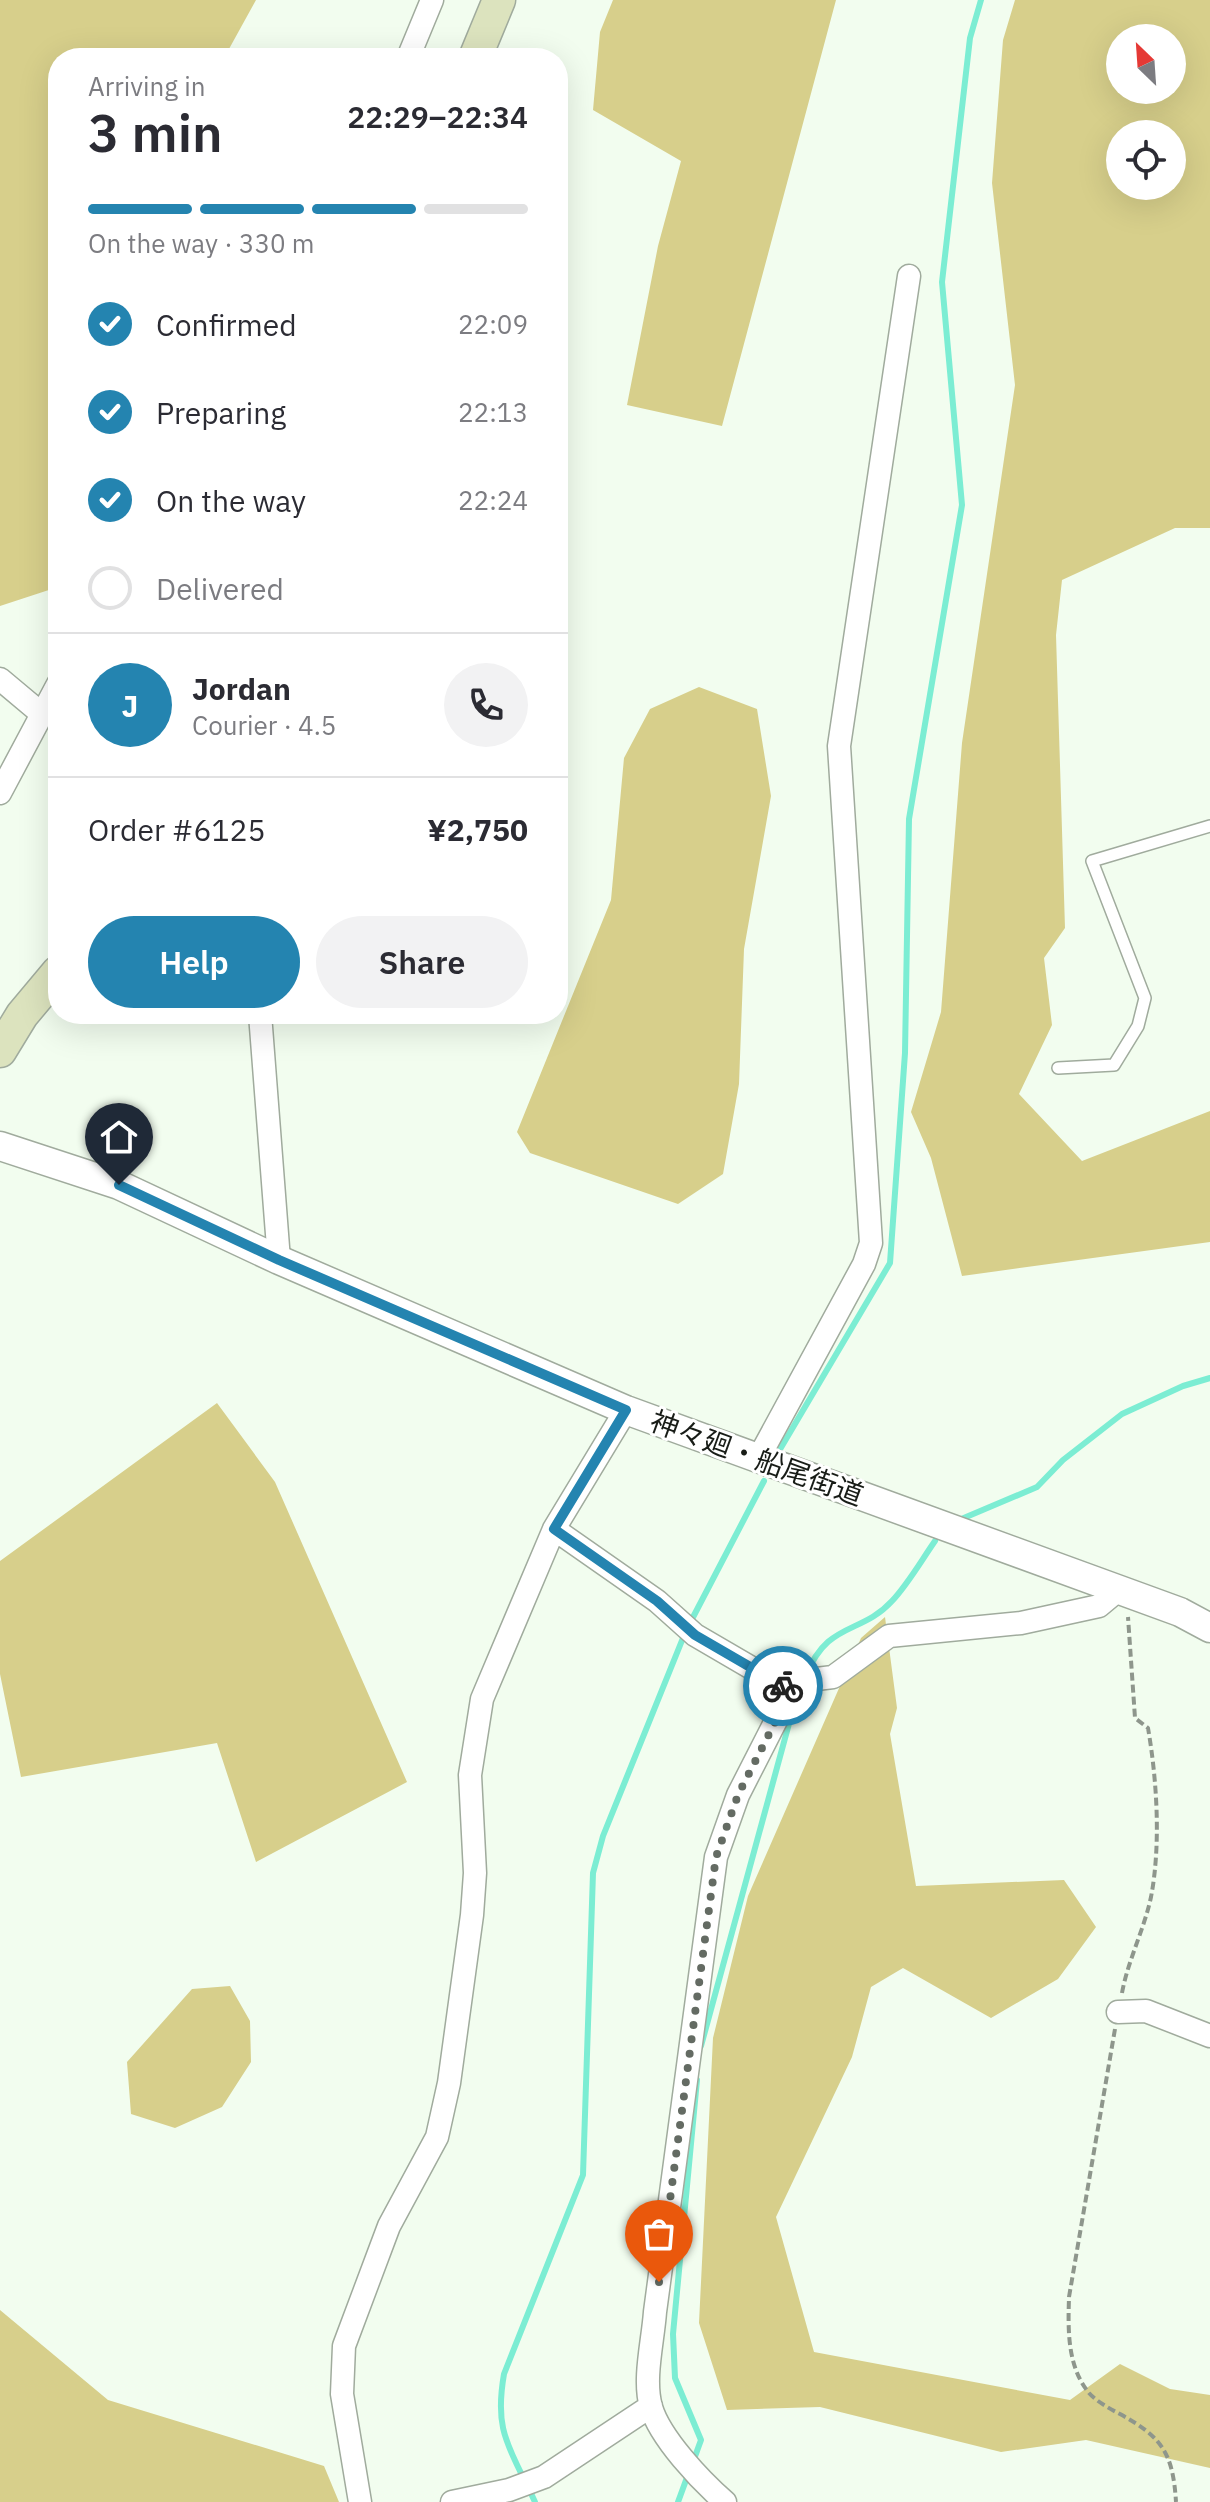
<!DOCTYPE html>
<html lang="en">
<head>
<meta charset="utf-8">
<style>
	:root { --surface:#fff; --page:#f2f2f3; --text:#2b2b33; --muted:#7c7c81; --line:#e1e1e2; --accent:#2484b0 }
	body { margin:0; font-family:"IBM Plex Sans","Noto Sans JP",sans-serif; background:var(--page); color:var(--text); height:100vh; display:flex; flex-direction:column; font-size:30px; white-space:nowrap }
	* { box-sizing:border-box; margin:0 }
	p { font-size:26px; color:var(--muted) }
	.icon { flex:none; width:44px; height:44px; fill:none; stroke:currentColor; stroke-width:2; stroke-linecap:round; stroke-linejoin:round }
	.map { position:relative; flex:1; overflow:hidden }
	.sheet { position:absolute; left:48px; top:48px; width:520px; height:976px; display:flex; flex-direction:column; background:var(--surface); border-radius:32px; box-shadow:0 8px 32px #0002 }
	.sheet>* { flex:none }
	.needle { width:52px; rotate:335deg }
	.tools { position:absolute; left:1106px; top:24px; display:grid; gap:16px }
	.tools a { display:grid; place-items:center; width:80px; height:80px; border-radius:50%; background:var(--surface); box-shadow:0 8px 32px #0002; font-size:40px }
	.pin { position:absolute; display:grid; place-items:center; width:68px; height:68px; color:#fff; margin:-82px -34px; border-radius:50% 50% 50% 0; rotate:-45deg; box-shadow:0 0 8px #0007 }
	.pin .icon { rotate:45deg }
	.courier { position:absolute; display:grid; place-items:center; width:80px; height:80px; margin:-40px; border:6px solid #2484b0; border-radius:50%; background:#fff; color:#222; box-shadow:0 2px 10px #0007 }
	.summary em { font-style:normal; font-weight:600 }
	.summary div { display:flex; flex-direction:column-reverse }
	.summary { display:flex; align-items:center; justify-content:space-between; height:136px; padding:0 40px }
	h1 { font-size:52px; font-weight:600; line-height:60px }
	.bar { display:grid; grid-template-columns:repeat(4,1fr); gap:12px 8px; align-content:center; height:96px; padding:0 40px }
	.bar i { height:10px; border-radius:6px; background:var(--line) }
	.bar .on { background:var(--accent) }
	.bar p { grid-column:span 4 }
	.line { display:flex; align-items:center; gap:20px; padding:0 40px; border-top:2px solid var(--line) }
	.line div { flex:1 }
	.round { display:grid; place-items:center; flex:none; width:84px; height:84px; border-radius:42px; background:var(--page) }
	ol { padding:0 40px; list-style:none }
	li { display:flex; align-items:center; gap:24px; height:88px }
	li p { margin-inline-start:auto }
	li .icon { padding:8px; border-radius:50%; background:var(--accent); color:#fff; stroke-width:4 }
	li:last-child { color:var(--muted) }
	li i { width:44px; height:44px; border:4px solid var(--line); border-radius:50% }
	.cta { display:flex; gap:16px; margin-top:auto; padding:16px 40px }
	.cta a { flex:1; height:92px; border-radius:48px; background:var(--accent); color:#fff; font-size:32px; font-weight:600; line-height:92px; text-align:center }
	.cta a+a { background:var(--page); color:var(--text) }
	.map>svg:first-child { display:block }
</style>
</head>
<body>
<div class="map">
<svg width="1210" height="2502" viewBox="0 0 1210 2502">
	<rect width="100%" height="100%" fill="#f2fdef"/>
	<path fill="#d7cf8b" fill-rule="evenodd" d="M0 0H256L224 58H58V587L0 606Z
		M613 0H836L722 426 627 405 658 246 681 161 593 110 600 32Z
		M1015 0H1210V528H1175L1062 580 1056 635 1065 928 1044 958 1052 1025 1019 1094 1082 1161 1210 1111V1242L962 1276 931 1158 911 1112 941 1012 962 743 1015 385 992 183 1003 40ZM1120 38H1172V90H1120ZM1120 134H1172V186H1120Z
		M699 687 757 709 771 796 744 949 739 1084 723 1174 678 1204 530 1153 517 1132 611 900 624 758 650 709Z
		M217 1403 275 1482 407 1782 256 1862 217 1743 21 1777 0 1674V1561Z
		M885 1617 897 1708 890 1734 916 1886 1064 1880 1096 1927 1058 1979 991 2018 903 1968 871 1987 852 2057 776 2217 814 2352 1070 2400 1120 2364 1170 2389 1210 2395V2468L1086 2440 1001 2452 820 2407 727 2410 699 2323 713 2038 748 1896 861 1638Z
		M230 1986 250 2021 251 2062 222 2107 175 2128 131 2114 127 2062 192 1989Z
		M0 2310 108 2400 324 2466 339 2502H0Z"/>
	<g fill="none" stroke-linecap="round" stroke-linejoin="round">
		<path stroke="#7cedd3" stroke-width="6" d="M779 1451 890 1263 905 1053 909 819 962 505 942 282 970 38 981 0
			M959 1520 1037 1487 1063 1460 1122 1414 1183 1386 1210 1378
			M690 1623 764 1481
			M806 1676C827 1621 861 1635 892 1601 908 1584 921 1561 935 1541
			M701 2046 793 1709
			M693 2462 701 2440 675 2378 673 2334 697 2080
			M524 2479C503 2438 496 2420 504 2374L583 2175 593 1873 603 1836 685 1633
			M529 2489 535 2502
			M678 2502 689 2472"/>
		<g stroke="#a0ab9d" stroke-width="14">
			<path id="service" d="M1058 1068 1114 1065 1138 1026 1145 998 1092 861 1210 826"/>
		</g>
		<g stroke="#a0ab9d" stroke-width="25">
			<path id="minor" d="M408 58 432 0
				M0 679 43 715
				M0 793 58 684
				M260 1014 279 1260
				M758 1459 864 1264 871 1243 839 746 909 276
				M554 1529 657 1601 695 1635 791 1691
				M1118 2012 1146 2011 1210 2036
				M360 2502 342 2394 344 2346 389 2226 437 2137 449 2083 472 1915 475 1873 470 1775 482 1699 554 1529 626 1410
				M452 2502 509 2490 544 2477 651 2406
				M725 2502C701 2481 660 2438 651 2407 643 2379 653 2341 655 2312L716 1857 738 1795 791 1691 800 1681 833 1677 889 1636 1021 1623 1099 1606 1117 1591"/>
		</g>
		<g stroke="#a0ab9d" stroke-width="31">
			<path id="tertiary" d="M0 1146 119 1185 279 1260 626 1410 1180 1612 1210 1628"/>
		</g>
		<g stroke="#a0ab9d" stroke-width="35">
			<path id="secondary" d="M475 58 499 0
				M0 1051 22 1015 58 972"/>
		</g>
		<path stroke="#8e968c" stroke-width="4" stroke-dasharray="8 4" stroke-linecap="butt" d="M1122 1993C1128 1960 1144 1930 1151 1897 1161 1845 1157 1780 1148 1728L1135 1718 1128 1617
			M1115 2029 1069 2297C1068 2330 1067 2366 1089 2393 1096 2401 1110 2409 1120 2414 1162 2437 1173 2453 1176 2502"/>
		<use href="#service" stroke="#fff" stroke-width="11"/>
		<use href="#minor" stroke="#fff" stroke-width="22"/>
		<use href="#tertiary" stroke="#fff" stroke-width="28"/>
		<use href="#secondary" stroke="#dce3be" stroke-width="32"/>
	</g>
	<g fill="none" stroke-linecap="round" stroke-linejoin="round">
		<path stroke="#646b63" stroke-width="8" stroke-dasharray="0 14.4" d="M659 2282 716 1857 738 1795 791 1691 783 1686"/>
		<path stroke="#2484b0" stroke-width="10" d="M119 1185 279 1260 626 1410 554 1529 657 1601 695 1635 783 1686"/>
	</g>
	<g text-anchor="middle" stroke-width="6" stroke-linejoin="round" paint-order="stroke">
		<g font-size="28" fill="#181c17" stroke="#fff">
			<text transform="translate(757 1458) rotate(20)" y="10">神々廻・船尾街道</text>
		</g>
	</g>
</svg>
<div class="tools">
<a><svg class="needle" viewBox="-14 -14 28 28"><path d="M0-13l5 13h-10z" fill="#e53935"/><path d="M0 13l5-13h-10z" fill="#7c7c81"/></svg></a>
<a><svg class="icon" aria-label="locate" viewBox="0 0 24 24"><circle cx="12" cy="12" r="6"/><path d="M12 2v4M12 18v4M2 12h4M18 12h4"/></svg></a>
</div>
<div class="pin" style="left:659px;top:2282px;background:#ea580c"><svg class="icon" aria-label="bag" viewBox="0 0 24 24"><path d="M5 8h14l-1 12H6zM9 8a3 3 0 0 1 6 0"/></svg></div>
<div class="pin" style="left:119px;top:1185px;background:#1f2937"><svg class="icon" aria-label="home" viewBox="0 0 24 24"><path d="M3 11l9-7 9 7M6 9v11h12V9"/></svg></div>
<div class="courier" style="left:783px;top:1686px"><svg class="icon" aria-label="bike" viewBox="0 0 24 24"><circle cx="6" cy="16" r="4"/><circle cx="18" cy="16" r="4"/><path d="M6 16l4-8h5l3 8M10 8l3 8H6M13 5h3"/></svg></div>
<section class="sheet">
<div class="summary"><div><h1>3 min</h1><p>Arriving in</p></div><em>22:29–22:34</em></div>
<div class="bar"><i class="on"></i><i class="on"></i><i class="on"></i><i></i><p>On the way · 330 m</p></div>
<ol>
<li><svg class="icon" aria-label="check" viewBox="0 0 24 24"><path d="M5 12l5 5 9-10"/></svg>Confirmed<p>22:09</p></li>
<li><svg class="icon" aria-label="check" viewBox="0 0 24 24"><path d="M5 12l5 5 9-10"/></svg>Preparing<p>22:13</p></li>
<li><svg class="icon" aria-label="check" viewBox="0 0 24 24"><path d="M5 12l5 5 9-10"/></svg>On the way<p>22:24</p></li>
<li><i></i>Delivered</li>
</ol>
<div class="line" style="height:144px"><b class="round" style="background:var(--accent);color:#fff">J</b><div><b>Jordan</b><p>Courier · 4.5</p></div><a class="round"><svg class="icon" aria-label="phone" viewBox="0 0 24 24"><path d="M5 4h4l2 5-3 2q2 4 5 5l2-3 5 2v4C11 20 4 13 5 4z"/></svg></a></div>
<div class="line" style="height:104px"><div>Order #6125</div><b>¥2,750</b></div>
<div class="cta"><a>Help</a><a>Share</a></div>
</section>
</div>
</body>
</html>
